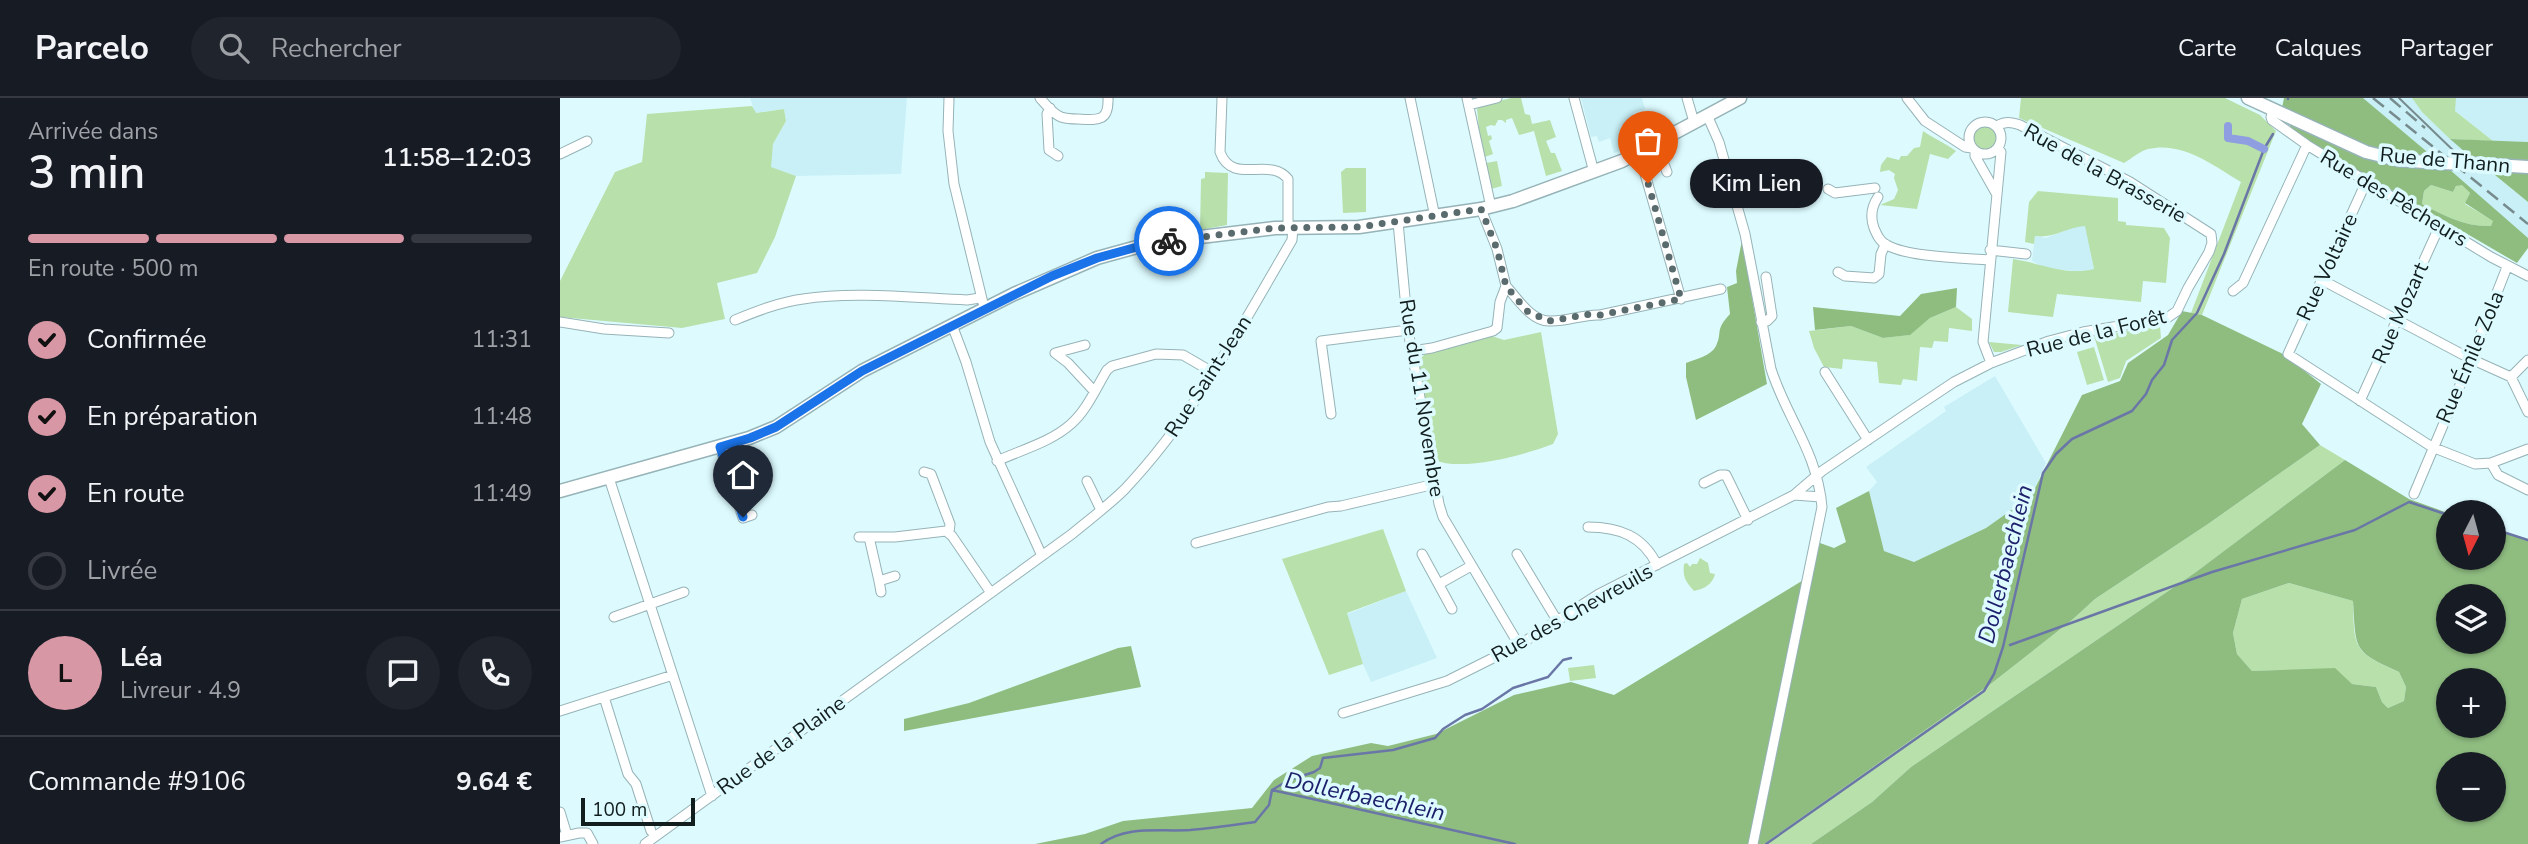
<!DOCTYPE html>
<html lang="fr">
<head>
<meta charset="utf-8">
<style>
	:root { --surface:#171b24; --page:#20242c; --text:#f1f3f6; --muted:#9ea1a6; --line:#363941; --accent:#d897a5 }
	body { margin:0; font-family:"Nunito Sans",sans-serif; background:var(--page); color:var(--text); height:100vh; display:flex; flex-direction:column; font-size:26px; white-space:nowrap }
	* { box-sizing:border-box; margin:0 }
	p { font-size:23px; color:var(--muted) }
	.icon { flex:none; width:38px; height:38px; fill:none; stroke:currentColor; stroke-width:2; stroke-linecap:round; stroke-linejoin:round }
	.map { position:relative; flex:1; overflow:hidden }
	.side { display:flex; flex-direction:column; background:var(--surface); width:560px }
	.side>* { flex:none }
	.needle { width:46px; rotate:186deg }
	.fabs { position:absolute; left:1876px; top:402px; display:grid; gap:14px }
	.fabs a { display:grid; place-items:center; width:70px; height:70px; border-radius:50%; background:var(--surface); box-shadow:0 2px 5px #0004; font-size:35px }
	.scale { position:absolute; left:21px; bottom:18px; width:114px; box-sizing:border-box; padding-left:7px; border:4px solid #121d1e; border-top:0; font-size:19px; line-height:24px; white-space:nowrap; color:#121d1e; -webkit-text-stroke:5px #ddfbff; paint-order:stroke }
	.pin { position:absolute; display:grid; place-items:center; width:60px; height:60px; color:#fff; margin:-72px -30px; border-radius:50% 50% 50% 0; rotate:-45deg; box-shadow:0 0 7px #0007 }
	.pin .icon { rotate:45deg }
	.courier { position:absolute; display:grid; place-items:center; width:70px; height:70px; margin:-35px; border:5px solid #1a73e8; border-radius:50%; background:#fff; color:#222; box-shadow:0 2px 9px #0007 }
	.bubble { position:absolute; height:49px; border-radius:24px; background:var(--surface); box-shadow:0 2px 5px #0004; font-size:23px; font-weight:600; line-height:49px; text-align:center }
	.summary em { font-style:normal; font-weight:600 }
	.summary div { display:flex; flex-direction:column-reverse }
	.summary { display:flex; align-items:center; justify-content:space-between; height:119px; padding:0 28px }
	h1 { font-size:46px; font-weight:600; line-height:52px }
	.bar { display:grid; grid-template-columns:repeat(4,1fr); gap:10px 7px; align-content:center; height:84px; padding:0 28px }
	.bar i { height:9px; border-radius:5px; background:var(--line) }
	.bar .on { background:var(--accent) }
	.bar p { grid-column:span 4 }
	.line { display:flex; align-items:center; gap:18px; padding:0 28px; border-top:2px solid var(--line) }
	.line div { flex:1 }
	.round { display:grid; place-items:center; flex:none; width:74px; height:74px; border-radius:37px; background:var(--page) }
	ol { padding:0 28px; list-style:none }
	li { display:flex; align-items:center; gap:21px; height:77px }
	li p { margin-inline-start:auto }
	li .icon { padding:7px; border-radius:50%; background:var(--accent); color:#111; stroke-width:4 }
	li:last-child { color:var(--muted) }
	li i { width:38px; height:38px; border:4px solid var(--line); border-radius:50% }
	header { display:flex; align-items:center; gap:42px; box-sizing:border-box; height:98px; padding:0 35px; background:var(--surface); border-bottom:2px solid var(--line) }
	header strong { font-size:33px }
	nav { display:flex; gap:38px; margin-inline-start:auto; font-size:24px }
	.search { width:490px; height:63px; background:var(--page); display:flex; align-items:center; gap:18px; box-sizing:border-box; padding:0 24px; border-radius:38px; color:var(--muted); font-size:26px }
	main { display:flex; flex:1; min-height:0 }
	.map>svg:first-child { display:block }
</style>
</head>
<body>
<header>
<strong>Parcelo</strong>
<div class="search"><svg class="icon" aria-label="search" viewBox="0 0 24 24"><circle cx="10" cy="10" r="6"/><path d="M15 15l6 6"/></svg>Rechercher</div>
<nav><a>Carte</a><a>Calques</a><a>Partager</a></nav>
</header>
<main>
<section class="side">
<div class="summary"><div><h1>3 min</h1><p>Arrivée dans</p></div><em>11:58–12:03</em></div>
<div class="bar"><i class="on"></i><i class="on"></i><i class="on"></i><i></i><p>En route · 500 m</p></div>
<ol>
<li><svg class="icon" aria-label="check" viewBox="0 0 24 24"><path d="M5 12l5 5 9-10"/></svg>Confirmée<p>11:31</p></li>
<li><svg class="icon" aria-label="check" viewBox="0 0 24 24"><path d="M5 12l5 5 9-10"/></svg>En préparation<p>11:48</p></li>
<li><svg class="icon" aria-label="check" viewBox="0 0 24 24"><path d="M5 12l5 5 9-10"/></svg>En route<p>11:49</p></li>
<li><i></i>Livrée</li>
</ol>
<div class="line" style="height:126px"><b class="round" style="background:var(--accent);color:#111">L</b><div><b>Léa</b><p>Livreur · 4.9</p></div><a class="round"><svg class="icon" aria-label="chat" viewBox="0 0 24 24"><path d="M4 5h16v11H9l-5 4z"/></svg></a><a class="round"><svg class="icon" aria-label="phone" viewBox="0 0 24 24"><path d="M5 4h4l2 5-3 2q2 4 5 5l2-3 5 2v4C11 20 4 13 5 4z"/></svg></a></div>
<div class="line" style="height:91px"><div>Commande #9106</div><b>9.64 €</b></div>
</section>
<div class="map">
<svg width="1968" height="746" viewBox="0 0 1968 746">
	<rect width="100%" height="100%" fill="#ddfbff"/>
	<path fill="#c8f0f6" d="M190 0H347L341 76 236 78 210 69 213 46 226 23 224 11 195 15Z
		M1021 0H1082L1085 11 1073 15 1076 24 1060 29 1066 51 1054 55 1050 40 1039 44 1037 38 1031 39Z
		M1803 0H1852L1862 14 1907 55 1968 104V140Z
		M1896 0H1968V44L1933 43 1894 12Z
		M1516 128H1526L1534 172 1514 173 1485 170 1472 163 1475 138 1486 140Z
		M1435 278 1486 365 1471 398 1426 430 1354 464 1324 453 1309 393 1317 384 1306 369 1386 313 1384 309Z
		M846 493 877 560 811 584 803 566 787 516Z"/>
	<path fill="#b8e0ab" d="M951 0H961L965 16 970 17 972 26 990 22 996 39 986 43 991 55H995L1002 73 986 78 974 33 959 37 952 20 946 22V25L942 22H938L935 28 931 27 926 29 928 38 931 37 932 41 929 43 933 56 925 59 920 42 917 11 919 8Z
		M1461 0H1665L1700 17 1716 33 1642 217 1631 215 1681 84C1653 67 1622 43 1588 51 1580 53 1571 61 1564 65L1459 20Z
		M1852 0H1896L1895 13 1933 43 1890 41 1862 14Z
		M192 8 196 15 224 11 226 23 213 46 211 69 236 78 215 139 197 175 157 185 165 221 122 230 0 219V183L55 74 82 64 87 16Z
		M1413 40a12 12 0 1 1 24 0a12 12 0 1 1-24 0Z
		M1363 33C1373 40 1383 44 1396 53L1388 61 1370 56 1357 111 1320 107 1334 101 1338 92 1334 80 1335 76 1329 72 1320 74 1321 67 1327 59 1339 62 1341 58H1347L1354 50 1360 49Z
		M937 63 942 88 931 91 926 65Z
		M786 70H806V114L783 115 781 74Z
		M645 74 668 75 667 127 640 132 641 81 645 80Z
		M1902 86 1910 95 1905 106 1934 123 1931 128C1905 129 1885 118 1862 106L1864 93 1871 87 1893 94 1896 88Z
		M1478 93 1558 100V123L1566 124V127L1604 130 1610 140 1606 185 1583 183 1581 204 1497 196 1493 219 1448 214 1453 161C1481 165 1505 178 1534 171L1525 128C1507 129 1493 141 1475 138L1474 146 1465 144 1469 104Z
		M1396 209 1412 221V233L1389 230 1388 244 1374 243 1372 250 1360 249 1357 283 1343 281 1341 287 1319 285 1317 264 1283 261 1282 271 1264 269 1254 250 1249 233 1291 228 1323 240 1349 237 1370 220Z
		M1600 228 1601 240 1566 263 1560 280 1548 284 1534 238Z
		M981 234 998 336 993 346C964 357 903 374 874 362L857 264 865 256 932 238 944 242Z
		M1429 244 1462 247 1441 254H1434Z
		M1534 249 1544 282 1527 287 1517 254Z
		M1760 347 1785 362 1636 474 1351 669 1312 704 1251 746H1204L1432 585 1512 522 1535 501 1648 426Z
		M823 431 846 493 787 515 803 566 769 577 722 461Z
		M1140 460 1148 465 1150 475 1155 476C1153 486 1144 491 1134 493 1127 485 1122 480 1124 466L1127 465 1130 469 1132 466H1137Z
		M1729 485 1793 503C1794 552 1794 554 1839 574L1846 589 1844 603 1828 610 1822 604 1816 589 1792 586 1739 572 1692 573 1677 556 1673 535 1682 501Z
		M1034 567 1036 580 1010 583 1008 570Z"/>
	<path fill="#8fbd80" fill-rule="evenodd" d="M1724 0H1803L1872 58 1835 56 1811 50 1722 10Z
		M1731 27 1791 55 1813 63 1846 69 1889 71 1968 140V150L1957 165 1725 30ZM1871 87 1893 94 1896 88 1902 87 1910 95 1905 105 1933 123 1931 128C1905 129 1885 118 1862 106L1864 93Z
		M1890 41 1968 44V62L1912 60Z
		M1930 73 1968 76V104Z
		M1182 142 1207 286 1136 322 1126 279V265C1136 261 1151 258 1156 248 1163 234 1154 233 1170 216L1167 189 1177 185 1176 173Z
		M1397 190 1396 209 1370 220 1350 237 1323 240 1291 228 1255 232 1253 209 1340 218 1361 196Z
		M1622 213 1642 217 1723 256 1761 286 1742 326 1760 347 1648 426 1535 501 1512 522 1432 585 1204 746H475L525 736 563 723 692 710 714 682 752 658 811 645 828 648 876 636 954 597 1011 584 1054 597 1250 478 1260 445 1274 450 1286 444 1276 410 1309 393 1324 453 1354 464 1426 430 1471 398 1522 297 1560 283 1568 265 1608 237Z
		M1785 362 1849 401 1888 415V460H1934V431L1968 441V746H1251L1312 704 1351 669 1636 474ZM1729 485 1793 503C1796 553 1793 553 1839 574L1846 589 1844 603 1828 610 1822 604 1816 589 1792 586 1775 570 1692 573 1677 556 1673 535 1682 501ZM1888 499H1934V544H1888ZM1888 583H1934V628H1888ZM1888 667H1934V712H1888Z
		M571 548 581 589 344 633V621L409 605 558 550Z"/>
	<g fill="none" stroke-linecap="round" stroke-linejoin="round">
		<path stroke="#6a77a6" stroke-width="2.5" d="M1728 1V0
			M1934 431 1968 442
			M1450 547 1652 474 1795 432 1849 404 1888 417
			M712 692 729 682 754 674 760 670 763 660 833 652 875 640 883 631 905 617 922 611 953 590 988 579 1003 562 1011 560
			M712 692 955 746
			M541 746C567 727 599 734 630 732 652 730 673 727 695 724L709 707 712 692
			M1206 746 1424 593 1434 576 1443 549 1483 375 1496 356 1512 341 1572 313 1586 296 1592 282 1604 267 1612 242 1637 215 1664 156 1704 51 1713 36"/>
		<path stroke="#8f9ee0" stroke-width="8" d="M1668 28V40L1688 43 1704 51"/>
		<g stroke="#96b3b7" stroke-width="11">
			<path id="street" d="M389 0 388 33 394 86 423 205
				M480 0C486 7 493 16 501 19 507 21 513 21 518 21 538 22 549 24 548 0
				M662 0 660 54C672 88 710 58 728 81V129
				M850 0 875 119
				M907 0 931 109
				M1014 0 1034 74
				M1127 0 1134 24
				M1347 0 1365 23 1405 49 1412 50
				M909 7 937 0
				M490 10 487 16 489 52 498 58
				M1713 12 1711 19 1712 22 1747 47 1931 159 1968 178
				M1147 17 1159 44 1185 136 1211 271C1227 321 1257 353 1262 409L1193 746
				M1409 40a16 16 0 1 1 32 0a16 16 0 1 1-32 0Z
				M1096 46 1107 74
				M1415 54V58L1436 95
				M1079 55 1121 201
				M0 56 27 43
				M1807 82 1728 256 1872 349 1915 366 1931 365 1968 351
				M1268 91 1275 95 1315 90
				M1318 99C1312 108 1310 119 1314 130 1317 137 1320 144 1327 147 1347 159 1404 160 1429 162
				M838 124 848 232 879 406 883 419 959 547
				M1430 152 1466 156
				M1278 174 1285 178 1314 180 1319 176 1321 156 1325 147
				M1762 182 1911 261 1951 279 1968 314
				M946 188C957 200 971 223 989 223 1007 224 1023 216 1040 217L1161 191
				M1673 193 1683 185 1747 47
				M175 222C197 213 220 204 243 201 292 193 357 200 407 202L420 200
				M0 224 44 231 109 235
				M1201 224 1207 223 1212 218 1206 179
				M392 227 406 264 430 344 482 458
				M525 247 495 255 508 265 534 293
				M852 253 872 250 933 233 937 230 940 204 946 188 937 151 921 111
				M1431 265 1423 244 1441 54 1438 51
				M1265 274 1308 342
				M1951 279 1968 262
				M1800 303 1880 127
				M771 316 761 243 848 232
				M160 349 183 420 192 417
				M437 363C461 352 491 344 511 326 527 312 536 290 547 272L552 268 596 256 623 257 654 275
				M1931 365 1938 377 1968 392
				M364 374 371 376 390 426 389 435
				M49 380 152 698
				M527 383 541 412
				M1144 385 1160 377H1166L1188 422
				M1854 396 1911 261 1947 169
				M1234 397 1261 399
				M1028 429C1059 429 1083 438 1097 467
				M299 439H335L386 433 392 438 431 495
				M309 439 319 483 335 478
				M636 445 768 409 781 408 875 386
				M862 456 892 511
				M957 456 998 524
				M319 483 321 494
				M879 486 911 468
				M54 519 124 494
				M44 599 68 676 76 686 91 733
				M0 613 113 577
				M783 615 887 583 959 547 1039 496 1234 397 1262 373 1352 312 1394 284 1431 265 1489 243 1523 234 1607 220 1617 213 1628 190 1649 154 1652 145 1651 136 1570 84 1460 27C1451 24 1445 23 1437 28
				M0 714 7 737
				M0 739 19 735H27L33 746
				M85 746 512 436C530 421 549 407 565 391 634 318 681 229 732 142L733 129"/>
		</g>
		<g stroke="#96b3b7" stroke-width="15">
			<path id="secondary" d="M1688 0 1806 54 1838 62 1878 65
				M1917 66 1968 69
				M0 393 189 340 216 329 302 273 454 196 537 160 577 149 632 140 715 130 799 129 921 111 953 103 1062 63 1180 0"/>
		</g>
		<use href="#street" stroke="#fff" stroke-width="9"/>
		<use href="#secondary" stroke="#fff" stroke-width="12"/>
		<path stroke="#778b8e" stroke-width="2" d="M1839 0 1899 58"/>
		<path stroke="#778b8e" stroke-width="2.5" stroke-dasharray="14 7" stroke-linecap="butt" d="M1813 0 1968 126
			M1830 0 1865 30"/>
		<g stroke="#96b3b7" stroke-width="15" stroke-linecap="butt">
			<path id="secondary-bridge" d="M1878 65 1917 66"/>
		</g>
		<use href="#secondary-bridge" stroke="#fff" stroke-width="12"/>
	</g>
	<g fill="none" stroke-linecap="round" stroke-linejoin="round">
		<path stroke="#596b6d" stroke-width="7" stroke-dasharray="0 12.6" d="M609 143 715 130 799 129 921 111 937 151 946 188 967 213 989 223 1030 216 1040 217 1121 201 1088 85"/>
		<path stroke="#1a73e8" stroke-width="9" d="M183 419 160 349 190 340 216 329 302 273 492 178 537 160 577 149 609 143"/>
	</g>
	<g text-anchor="middle" stroke-width="7" stroke-linejoin="round" paint-order="stroke">
		<g font-size="21" fill="#121d1e" stroke="#ddfbff">
			<text transform="translate(1885 62) rotate(5)" y="7">Rue de Thann</text>
			<text transform="translate(1545 75) rotate(29)" y="7">Rue de la Brasserie</text>
			<text transform="translate(1834 100) rotate(31)" y="7">Rue des Pêcheurs</text>
			<text transform="translate(1767 169) rotate(-65)" y="7">Rue Voltaire</text>
			<text transform="translate(1840 215) rotate(-66)" y="7">Rue Mozart</text>
			<text transform="translate(1536 235) rotate(-14)" y="7">Rue de la Forêt</text>
			<text transform="translate(1910 259) rotate(-67)" y="7">Rue Émile Zola</text>
			<text transform="translate(648 278) rotate(-57)" y="7">Rue Saint-Jean</text>
			<text transform="translate(862 300) rotate(81)" y="7">Rue du 11 Novembre</text>
			<text transform="translate(1012 515) rotate(-29)" y="7">Rue des Chevreuils</text>
			<text transform="translate(221 647) rotate(-36)" y="7">Rue de la Plaine</text>
		</g>
		<g font-size="23" font-style="italic" fill="#1e206b" stroke="#ddfbff">
			<text transform="translate(1445 466) rotate(-76)" y="8">Dollerbaechlein</text>
			<text transform="translate(805 698) rotate(12)" y="8">Dollerbaechlein</text>
		</g>
	</g>
</svg>
<div class="fabs">
<a><svg class="needle" viewBox="-14 -14 28 28"><path d="M0-13l5 13h-10z" fill="#e53935"/><path d="M0 13l5-13h-10z" fill="#9ea1a6"/></svg></a>
<a><svg class="icon" aria-label="layers" viewBox="0 0 24 24"><path d="M12 4l9 5-9 5-9-5zM3 14l9 5 9-5"/></svg></a>
<a>+</a>
<a>−</a>
</div>
<div class="scale">100 m</div>
<div class="pin" style="left:1088px;top:85px;background:#ea580c"><svg class="icon" aria-label="bag" viewBox="0 0 24 24"><path d="M5 8h14l-1 12H6zM9 8a3 3 0 0 1 6 0"/></svg></div>
<div class="pin" style="left:183px;top:419px;background:#1f2937"><svg class="icon" aria-label="home" viewBox="0 0 24 24"><path d="M3 11l9-7 9 7M6 9v11h12V9"/></svg></div>
<div class="courier" style="left:609px;top:143px"><svg class="icon" aria-label="bike" viewBox="0 0 24 24"><circle cx="6" cy="16" r="4"/><circle cx="18" cy="16" r="4"/><path d="M6 16l4-8h5l3 8M10 8l3 8H6M13 5h3"/></svg></div>
<div class="bubble" style="left:1130px;top:61px;width:133px">Kim Lien</div>
</div>
</main>
</body>
</html>
